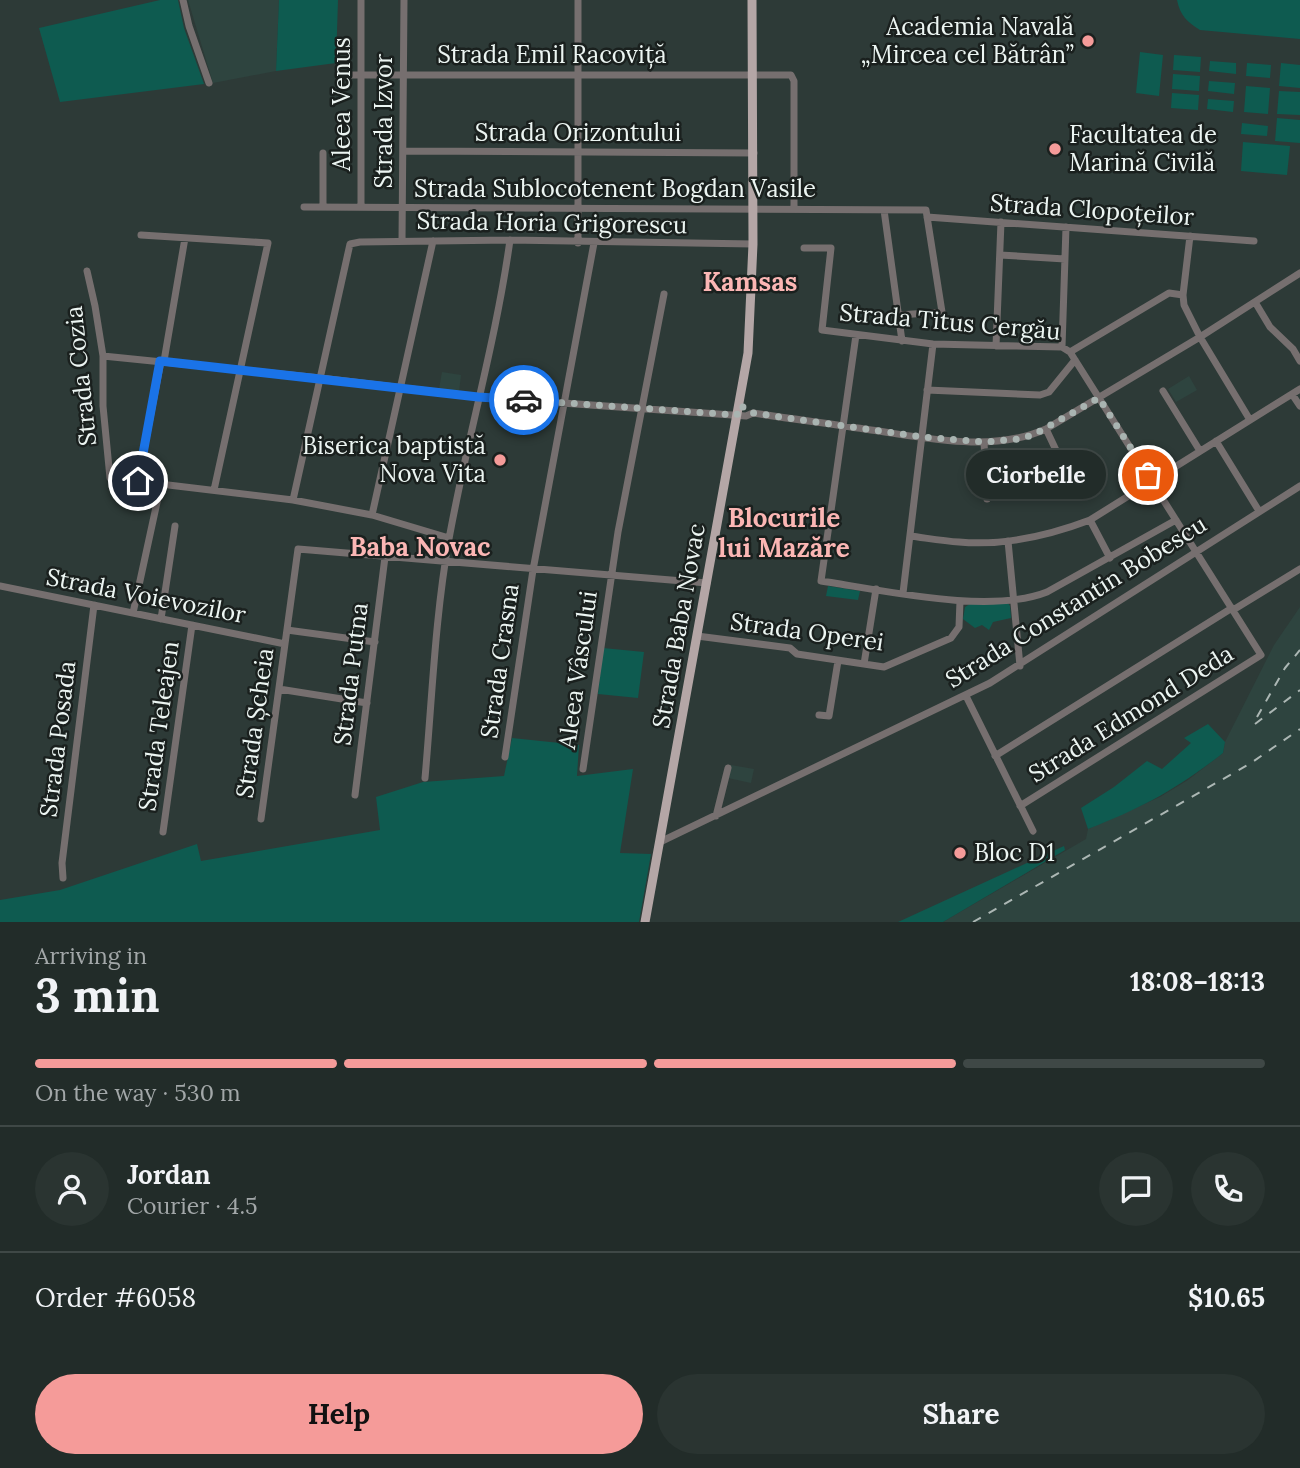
<!DOCTYPE html>
<html lang="en">
<head>
<meta charset="utf-8">
<style>
	:root { --surface:#222c29; --page:#2a3431; --text:#f1f3f6; --muted:#a2a7a8; --line:#3f4846; --accent:#f59b99 }
	body { margin:0; font-family:Lora,serif; background:var(--page); color:var(--text); height:100vh; display:flex; flex-direction:column; font-size:26px; white-space:nowrap }
	* { box-sizing:border-box; margin:0 }
	p { font-size:23px; color:var(--muted) }
	.icon { flex:none; width:38px; height:38px; fill:none; stroke:currentColor; stroke-width:2; stroke-linecap:round; stroke-linejoin:round }
	.map { position:relative; height:922px; overflow:hidden }
	.drawer { display:flex; flex-direction:column; background:var(--surface); flex:1 }
	.drawer>* { flex:none }
	.pin { position:absolute; display:grid; place-items:center; width:60px; height:60px; color:#fff; margin:-30px; border:4px solid #fff; border-radius:50%; box-shadow:0 2px 7px #0007 }
	.courier { position:absolute; display:grid; place-items:center; width:70px; height:70px; margin:-35px; border:5px solid #1a73e8; border-radius:50%; background:#fff; color:#222; box-shadow:0 2px 9px #0007 }
	.bubble { position:absolute; height:49px; border-radius:24px; background:var(--surface); box-shadow:0 4px 10px #0003,0 0 0 2px var(--line); font-size:23px; font-weight:700; line-height:49px; text-align:center }
	.headline em { font-style:normal; font-weight:700 }
	.headline div { display:flex; flex-direction:column-reverse }
	.headline { display:flex; align-items:center; justify-content:space-between; height:119px; padding:0 35px }
	h1 { font-size:46px; font-weight:700; line-height:52px }
	.bar { display:grid; grid-template-columns:repeat(4,1fr); gap:10px 7px; align-content:center; height:84px; padding:0 35px }
	.bar i { height:9px; border-radius:5px; background:var(--line) }
	.bar .on { background:var(--accent) }
	.bar p { grid-column:span 4 }
	.line { display:flex; align-items:center; gap:18px; padding:0 35px; border-top:2px solid var(--line) }
	.line div { flex:1 }
	.round { display:grid; place-items:center; flex:none; width:74px; height:74px; border-radius:37px; background:var(--page) }
	.primary-button { display:flex; gap:14px; margin-top:auto; padding:14px 35px }
	.primary-button a { flex:1; height:80px; border-radius:42px; background:var(--accent); color:#111; font-size:28px; font-weight:700; line-height:80px; text-align:center }
	.primary-button a+a { background:var(--page); color:var(--text) }
	.map>svg:first-child { display:block }
</style>
</head>
<body>
<div class="map">
<svg width="1300" height="922" viewBox="0 0 1300 922">
	<rect width="100%" height="100%" fill="#2d3a37"/>
	<path fill="#2e443f" d="M188 0H279L276 71 213 83Z
		M442 372 461 375 459 392 439 389Z
		M1189 376 1197 390 1176 402 1168 389Z
		M1300 607V922H943L1086 839 1088 829 1160 797 1188 780 1223 753 1225 742 1274 645Z
		M731 765 754 769 751 783 728 778Z"/>
	<path fill="#0e5b50" d="M160 0H178L184 28 204 84 60 102 39 28Z
		M279 0H338L336 63 276 71Z
		M1177 0H1300V39L1200 30C1187 22 1180 15 1177 0Z
		M1140 52 1163 55 1159 96 1136 93Z
		M1174 55 1201 57 1200 72 1173 70Z
		M1210 61 1236 63V74L1209 71Z
		M1247 63 1271 65 1270 78 1246 76Z
		M1281 63 1300 65V88L1279 86Z
		M1173 74 1200 76 1199 91 1172 89Z
		M1209 81 1235 83 1234 94 1208 91Z
		M1246 86 1270 88 1268 114 1244 112Z
		M1279 91 1300 92V115L1277 114Z
		M1172 93 1199 95 1198 110 1171 108Z
		M1208 99 1234 101 1233 112 1207 109Z
		M1277 118 1300 120V143L1275 141Z
		M1242 123 1268 126 1267 136 1241 134Z
		M1243 142 1290 146 1287 175 1241 171Z
		M828 586 860 591 858 600 826 596Z
		M1008 603 1010 606 1011 618 993 622 989 630 982 625 975 628 963 619 965 607 970 604Z
		M603 648 644 652 638 698 598 694Z
		M1208 724 1225 742 1223 753C1177 789 1142 808 1088 829L1081 808 1114 787 1147 761 1162 769 1191 743 1184 738Z
		M512 738 579 745 577 776 633 769 620 853 651 854 639 922H0V900L60 890 197 844 201 861 380 830 376 797 423 782 504 776Z
		M1064 846 1065 850 943 922H898Z"/>
	<g fill="none" stroke-linecap="round" stroke-linejoin="round">
		<path stroke="#766f6f" stroke-width="7" d="M183 0 189 26 209 83
			M351 75H791L794 81V209
			M403 151 754 153
			M304 207 926 210 942 312 899 315
			M323 207V153
			M361 207V0
			M884 210 902 341
			M927 217 1254 241
			M141 235 268 243 214 490
			M1190 236 1183 295 1184 305 1200 337 1250 420
			M402 241 404 0
			M578 243V0
			M804 248H831L822 330 933 344 1062 347 1070 352 1169 293 1183 295
			M1000 255 1065 259
			M87 271 95 306 103 356V406L110 478 293 500 372 515 449 538
			M1255 302 1270 327 1293 349 1300 361
			M856 335 821 581C883 590 989 615 1047 592L1176 520
			M996 346 1001 222
			M1062 347 1066 227
			M103 356 321 378 478 397 746 416 753 413C792 419 832 424 871 430 927 438 992 453 1046 429L1200 337 1300 273
			M164 361 185 238
			M927 390 1040 395 1049 392 1075 360
			M1163 391 1200 451
			M1292 394 1300 406
			M1046 429 1073 486
			M1216 441 1259 511
			M984 442 987 499
			M138 481 161 361
			M293 500 350 244 360 242 510 240 753 244
			M372 515 433 241
			M1090 520 1110 558
			M910 536C926 538 943 541 959 542 1004 546 1048 536 1090 520L1300 389
			M1008 541 1020 666
			M0 586 285 644
			M903 593 933 344
			M1233 610 1300 569
			M133 613 161 484
			M161 619 175 526
			M287 630 375 642
			M697 636 790 648 797 654 884 667 951 638 959 627 960 601
			M864 664 876 589
			M279 689 367 703
			M966 696 1033 831
			M819 715 829 716 838 661
			M995 756 1232 608
			M505 757 533 570 594 243
			M583 769 618 532 664 294
			M425 778C432 700 435 617 449 539 467 439 496 341 510 240
			M355 795 385 557
			M1020 806 1261 655 1070 352
			M716 816 728 768
			M261 819 298 549 707 583
			M163 832 192 625
			M660 842 990 683 1300 486
			M63 878 62 863 94 605"/>
		<path stroke="#b4a6a6" stroke-width="9" d="M645 922 748 353 753 244 752 0"/>
		<path stroke="#acb7b4" stroke-width="2" stroke-dasharray="9 9" stroke-linecap="butt" d="M1257 717 1285 668 1300 650
			M1255 724 1300 690
			M973 922 1251 763 1300 729"/>
	</g>
	<g fill="none" stroke-linecap="round" stroke-linejoin="round">
		<path stroke="#a9b4b1" stroke-width="7" stroke-dasharray="0 12.6" d="M524 400 737 415 739 406 747 408 753 413 922 437 984 442 1019 439 1033 435 1099 398 1148 475"/>
		<path stroke="#1a73e8" stroke-width="9" d="M138 481 160 361 478 397 524 400"/>
	</g>
	<g fill="#f59b99" stroke="#1a201e" stroke-width="2.5">
		<circle cx="1088" cy="41" r="7"/>
		<circle cx="1055" cy="149" r="7"/>
		<circle cx="500" cy="460" r="7"/>
		<circle cx="960" cy="853" r="7"/>
	</g>
	<g text-anchor="middle" stroke-width="5" stroke-linejoin="round" paint-order="stroke">
		<g font-size="24" fill="#ecf5f2" stroke="#1a201e" text-anchor="end">
			<text x="1074" y="35">Academia Navală<tspan x="1074" dy="28">„Mircea cel Bătrân”</tspan></text>
			<text x="1069" y="143" text-anchor="start">Facultatea de<tspan x="1069" dy="28">Marină Civilă</tspan></text>
			<text x="486" y="454">Biserica baptistă<tspan x="486" dy="28">Nova Vita</tspan></text>
			<text x="974" y="861" text-anchor="start">Bloc D1</text>
		</g>
		<g font-size="24" fill="#ecf5f2" stroke="#1a201e">
			<text x="552" y="63">Strada Emil Racoviță</text>
			<text transform="translate(342 104) rotate(-90)" y="8">Aleea Venus</text>
			<text transform="translate(384 121) rotate(-90)" y="8">Strada Izvor</text>
			<text x="578" y="141">Strada Orizontului</text>
			<text x="615" y="197">Strada Sublocotenent Bogdan Vasile</text>
			<text transform="translate(1092 210) rotate(4)" y="8">Strada Clopoțeilor</text>
			<text transform="translate(552 223) rotate(1)" y="8">Strada Horia Grigorescu</text>
			<text transform="translate(950 322) rotate(5)" y="8">Strada Titus Cergău</text>
			<text transform="translate(81 376) rotate(-96)" y="8">Strada Cozia</text>
			<text transform="translate(146 596) rotate(11)" y="8">Strada Voievozilor</text>
			<text transform="translate(1076 602) rotate(-32)" y="8">Strada Constantin Bobescu</text>
			<text transform="translate(679 626) rotate(-80)" y="8">Strada Baba Novac</text>
			<text transform="translate(807 632) rotate(8)" y="8">Strada Operei</text>
			<text transform="translate(500 661) rotate(-82)" y="8">Strada Crasna</text>
			<text transform="translate(578 670) rotate(-82)" y="8">Aleea Vâscului</text>
			<text transform="translate(351 674) rotate(-83)" y="8">Strada Putna</text>
			<text transform="translate(1131 714) rotate(-32)" y="8">Strada Edmond Deda</text>
			<text transform="translate(255 723) rotate(-82)" y="8">Strada Șcheia</text>
			<text transform="translate(159 726) rotate(-82)" y="8">Strada Teleajen</text>
			<text transform="translate(58 739) rotate(-83)" y="8">Strada Posada</text>
		</g>
		<g font-size="26" font-weight="bold" fill="#fbb6b4" stroke="#1a201e">
			<text x="750" y="291">Kamsas</text>
			<text x="784" y="527">Blocurile<tspan x="784" dy="30">lui Mazăre</tspan></text>
			<text x="420" y="556">Baba Novac</text>
		</g>
	</g>
</svg>
<div class="pin" style="left:1148px;top:475px;background:#ea580c"><svg class="icon" aria-label="bag" viewBox="0 0 24 24"><path d="M5 8h14l-1 12H6zM9 8a3 3 0 0 1 6 0"/></svg></div>
<div class="pin" style="left:138px;top:481px;background:#1f2937"><svg class="icon" aria-label="home" viewBox="0 0 24 24"><path d="M3 11l9-7 9 7M6 9v11h12V9"/></svg></div>
<div class="courier" style="left:524px;top:400px"><svg class="icon" aria-label="car" viewBox="0 0 24 24"><path d="M5 17H2v-5l4-1 3-4h7l3 4 3 1v5h-3M9 17h6M6 11h13"/><circle cx="7" cy="17" r="2"/><circle cx="17" cy="17" r="2"/></svg></div>
<div class="bubble" style="left:966px;top:450px;width:140px">Ciorbelle</div>
</div>
<section class="drawer">
<div class="headline"><div><h1>3 min</h1><p>Arriving in</p></div><em>18:08–18:13</em></div>
<div class="bar"><i class="on"></i><i class="on"></i><i class="on"></i><i></i><p>On the way · 530 m</p></div>
<div class="line" style="height:126px"><a class="round"><svg class="icon" aria-label="person" viewBox="0 0 24 24"><circle cx="12" cy="8" r="4"/><path d="M4 21q1-7 8-7t8 7"/></svg></a><div><b>Jordan</b><p>Courier · 4.5</p></div><a class="round"><svg class="icon" aria-label="chat" viewBox="0 0 24 24"><path d="M4 5h16v11H9l-5 4z"/></svg></a><a class="round"><svg class="icon" aria-label="phone" viewBox="0 0 24 24"><path d="M5 4h4l2 5-3 2q2 4 5 5l2-3 5 2v4C11 20 4 13 5 4z"/></svg></a></div>
<div class="line" style="height:91px"><div>Order #6058</div><b>$10.65</b></div>
<div class="primary-button"><a>Help</a><a>Share</a></div>
</section>
</body>
</html>
